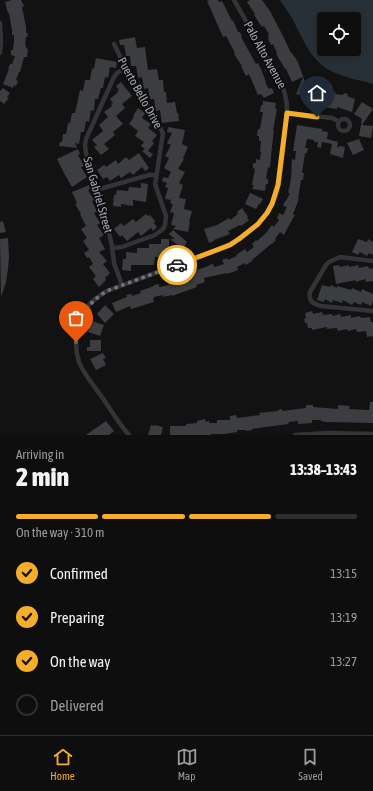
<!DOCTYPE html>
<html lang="en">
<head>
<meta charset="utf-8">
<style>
	:root { --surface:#0e0e0e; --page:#171717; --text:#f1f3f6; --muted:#9b9c9e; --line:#2e2e2e; --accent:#f4ae29 }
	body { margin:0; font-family:"Asap Condensed",sans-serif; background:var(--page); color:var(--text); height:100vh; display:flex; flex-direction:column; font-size:15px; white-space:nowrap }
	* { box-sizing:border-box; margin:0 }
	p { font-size:13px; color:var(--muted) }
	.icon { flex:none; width:22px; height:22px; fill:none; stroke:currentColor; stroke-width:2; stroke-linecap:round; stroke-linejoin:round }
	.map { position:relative; height:435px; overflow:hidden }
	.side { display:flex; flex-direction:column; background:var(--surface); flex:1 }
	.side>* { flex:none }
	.tools { position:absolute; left:317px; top:12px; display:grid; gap:8px }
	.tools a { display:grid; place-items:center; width:44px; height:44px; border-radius:4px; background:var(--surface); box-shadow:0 2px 10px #0003,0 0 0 1px var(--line); font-size:20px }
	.pin { position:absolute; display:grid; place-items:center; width:34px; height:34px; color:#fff; margin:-41px -17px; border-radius:50% 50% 50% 0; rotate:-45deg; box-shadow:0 0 4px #0007 }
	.pin .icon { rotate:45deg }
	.courier { position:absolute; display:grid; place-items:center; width:40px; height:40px; margin:-20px; border:3px solid #f4ae29; border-radius:50%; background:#fff; color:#222; box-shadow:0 1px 5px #0007 }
	.headline em { font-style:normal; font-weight:800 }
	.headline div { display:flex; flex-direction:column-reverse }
	.headline { display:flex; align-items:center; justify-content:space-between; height:68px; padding:0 16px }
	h1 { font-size:26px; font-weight:800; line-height:30px }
	.bar { display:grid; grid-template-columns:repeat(4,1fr); gap:6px 4px; align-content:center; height:48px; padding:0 16px }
	.bar i { height:5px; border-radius:3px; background:var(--line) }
	.bar .current { background:var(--accent) }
	.bar p { grid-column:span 4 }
	ol { padding:0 16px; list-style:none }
	li { display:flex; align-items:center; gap:12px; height:44px }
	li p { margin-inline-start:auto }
	li .icon { padding:4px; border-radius:50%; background:var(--accent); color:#111; stroke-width:4 }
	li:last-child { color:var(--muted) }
	li i { width:22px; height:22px; border:2px solid var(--line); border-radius:50% }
	.dock { display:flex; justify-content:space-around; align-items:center; height:56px; border-top:1px solid var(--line); background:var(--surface); font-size:11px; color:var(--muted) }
	.dock a { display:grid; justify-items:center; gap:2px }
	.dock .current { color:var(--accent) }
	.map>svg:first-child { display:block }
</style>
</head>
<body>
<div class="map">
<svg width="373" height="435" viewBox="0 0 373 435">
	<rect width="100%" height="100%" fill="#121213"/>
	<path fill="#283037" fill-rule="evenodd" d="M280 0H373V84C359 80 342 77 329 70 310 59 302 37 292 18 288 12 284 6 280 0ZM324 19H354V49H324Z"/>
	<path fill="#3c3d40" d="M12 0H21L24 6 22 7 26 27V33H28L27 37H26L25 45H26V48L28 49 27 57H24L20 72H19L16 80 18 81 16 86 14 85 13 88 3 84 9 69H8L10 64H12L15 56 11 55V50H13L14 41V35H12V30L9 13H8L5 2Z
		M210 0H218L219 2 222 1 232 21 233 20 238 32H240L242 36 241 37 256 64 258 63 261 69 266 82H265L269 89 272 88 274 93 264 98 261 94 258 95 249 74 246 76 241 66H242L234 54 235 53 226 36 223 37 207 1Z
		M250 0H262L270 11 284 38 291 53H292L298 62 305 82 312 84 311 87 325 88V91L336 92 335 94 343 95 344 93 348 94 347 96 355 99 352 112 337 107V109L317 106V105L312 104V101L302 98V96L296 94 303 77 292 82 286 69H285L278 57 276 53H277L273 44 271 45 268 39 269 38 268 35 269 34 264 26 262 27 254 15 255 14 247 2Z
		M135 37 137 48 145 47 148 70 157 69 159 80H163L164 92H166L167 103 175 102 177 113H178L179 121 162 123 160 110 156 111 154 99H150L148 88 144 89 142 77 138 78 136 66H131L130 56H126L124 45H120L119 40Z
		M96 58 117 62 116 68 110 67 108 78 105 77 103 88H101L98 99H95L94 111 91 110 89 122 86 121 84 132H81L79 144 75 143 77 148 59 146 60 142H62L63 134H66L68 123H70L72 113H75L80 90 83 91 85 80H90L92 68 94 69Z
		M121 82 132 96 122 104 125 108 116 116 123 124 113 132 115 135 104 144 109 149 101 155 94 147 97 145 92 140 103 131 99 125 108 117 104 112 112 106 111 104 113 103 110 99 118 92 117 91 119 90 116 86Z
		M3 88 10 93 7 97 9 98 4 104 0 101V91Z
		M263 101 276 103 275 109H277L273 131H274L272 146 270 168 268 167 266 179H268V184H266L265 191 252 189 254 185H252L255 169 253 168V163H256V159L260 160 261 152H260L261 141H259V136H257L258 129H260L263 112H260L261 105H263Z
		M362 102 373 109 362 125 373 126 371 138 359 136 362 119 354 114Z
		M138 108 145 113 142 118 151 124 148 128 157 135 152 141 154 143 148 151 153 154 150 158 142 151 145 149 141 146 144 142 135 136 138 131 129 124 134 117 133 116Z
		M297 125 322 129V131L328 132 327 139 338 142 337 148 340 146 345 147 343 158 330 154 332 144 322 142 321 148 317 147 318 142H314V140L307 139 305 148H308L307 153H305L302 173H304L303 180H301L298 199H299L293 214 295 215 287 229 284 235 280 232 275 239 276 240 272 244H271L252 260V261L246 265 245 263 237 267 238 270 227 274V273L204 278 205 282 196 285 197 287 172 296V295L163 297V295L154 297V298L153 299 154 302 131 309 130 306 116 312 112 303 127 297 126 295 131 294 132 296 141 293 140 291 154 286V285L159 284V287L169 285 167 280 172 279 174 284 183 281 181 275 209 266V265L213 264 214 267 224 264 222 260 227 258 228 260 237 256 236 255 245 249 247 252 254 247 252 244 256 240 257 241 266 233 272 225 274 227 279 220 277 218 279 213 283 215 287 207 283 206 285 201H286L290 193H288L291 179 292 159 295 160 296 151H293Z
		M168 127 185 130 182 144 188 147 183 158 184 159 178 169 185 172 179 183 183 185 179 198 186 199 184 209 192 211 189 222H190L188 232 173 229 176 226 171 225 174 213 170 212 173 204 170 203 171 200 165 199 168 188 165 187 167 183 162 181 163 177 168 178 171 172 164 168 169 158 165 156 171 145 167 143 172 133 167 132Z
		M359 139 364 150 353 155 347 143Z
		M78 149 80 154 78 155 84 166 81 167 87 177 72 187 65 175 57 159Z
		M139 153 149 168 145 171 142 167 133 175 130 172 121 178 119 175 110 181 107 177 103 179 97 170 104 165 106 167 116 160 118 164 126 157 129 160Z
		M141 183 148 184 146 202 133 200V206L121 204V207L113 206 114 195H116L117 190 128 191 129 187 141 188Z
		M89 185 90 189 88 190 94 200 92 201 97 212 94 213 100 223 97 225 104 235 99 238 105 249 99 252 107 261 103 264 110 273 105 278 106 280 99 287 93 279 96 276 89 267 93 264 89 257 87 258 84 253 89 250 83 241 87 238 81 229 86 226 80 214H81L75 204 77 203 72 192Z
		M250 193 263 199 260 204H259L256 209 245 204Z
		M242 208 248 217 247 218 249 220 241 226 240 225 228 231 230 234 214 240V241L209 243 204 229 217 225 229 218 230 220 238 214 237 212Z
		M146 214 148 216 150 215 155 221 154 223 157 227 153 231 151 228 141 236 138 232 127 241 122 235 120 237 114 229 121 223 124 226 133 219 136 222Z
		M3 221 6 232 0 233V222Z
		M173 230 187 242 184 247 182 245 180 247 170 239H175L169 234Z
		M8 238 9 257 8 269 6 282 1 297 0 239Z
		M161 239H169V252H166V257H155L154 265H131V271L122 270 123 259H126V252L137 253V248H149V244H161Z
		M358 239 367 242 368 239 373 242V255L369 253 367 256 360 252 358 255 352 252Z
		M339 265 340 267 349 265V267L358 265 359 268 368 266 369 269 373 268V281L365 282 366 279 355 282 356 280 336 284 333 266Z
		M322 285 330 287 331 285 337 288V286L351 290 352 288 361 292 362 289 373 294V301L371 306 362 302 361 305 354 302 352 305 343 300 342 303 333 300 332 303 325 299 324 302 317 300Z
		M105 305 114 314 105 323 97 314Z
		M312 311 313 314 322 312 323 315 332 314 333 316 340 314 341 317 351 315V318L360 316 361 318 370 317 371 322H373V336L367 337 366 331 357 332 356 329 348 331 347 329 338 331 337 328 327 329V327L312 330V328H308L307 323H305L304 319 306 318 305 313Z
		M92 321 104 325 100 336 88 332Z
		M90 340H101V351H87V347H90Z
		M103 353 106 358 103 359 106 365 96 370 90 359Z
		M370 402H373V423L326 422 321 421V420H312V423L298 424V421L288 422 289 424 258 428 252 429V430L246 431V430H237V432L224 434H211V435H170V426H186V424L197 423V421L205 419 206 422 209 421V423H217V420H230V416L236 415 237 418 245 417 260 415 259 413 278 411V410L282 409V411L306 408V405H313V407L338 409V405L350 406 349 409 369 410Z
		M106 421 114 431 109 435H86Z
		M151 425 154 426 155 425 163 427 161 435H148Z"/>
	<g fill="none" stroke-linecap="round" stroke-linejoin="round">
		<path stroke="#333438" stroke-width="4.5" d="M0 23 1 41 0 53
			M287 113 332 118 338 121
			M338 125a6 6 0 1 1 12 0a6 6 0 1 1-12 0Z
			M96 190 149 175H156
			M112 248 122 247 130 244 155 235 163 229 165 225 166 216 155 184 156 179 162 139 163 134 162 131 126 68 114 44
			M373 261 340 257 329 262 326 265 310 292C308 301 313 304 321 306L373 311
			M122 285 114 263 112 246 108 229 86 154 85 145 86 139 114 77 117 73 126 68
			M129 435C120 425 112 412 104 400 96 388 84 375 79 362 73 344 76 321 88 306 93 300 100 295 107 291L214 251C238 242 260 228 272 204 279 191 280 174 282 159 284 143 285 127 287 111 287 99 285 91 280 81L234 0
			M295 435 328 433 373 434"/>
	</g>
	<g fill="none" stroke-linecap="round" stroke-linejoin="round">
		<path stroke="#70747c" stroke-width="4" stroke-dasharray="0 7.2" d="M76 342C79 318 86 304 107 291L177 265"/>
		<path stroke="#f4ae29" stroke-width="5" d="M177 265 230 245 239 239 258 224 267 213 272 204 278 185 287 113 317 117"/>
	</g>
	<g text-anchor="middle" stroke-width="3.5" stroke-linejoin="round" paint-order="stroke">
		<g font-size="12" fill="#a3a8b4" stroke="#0d0d0e">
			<text transform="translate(265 55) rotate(61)" y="4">Palo Alto Avenue</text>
			<text transform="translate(140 93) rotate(61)" y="4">Puerto Bello Drive</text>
			<text transform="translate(98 195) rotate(74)" y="4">San Gabriel Street</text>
		</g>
	</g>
</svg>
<div class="tools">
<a><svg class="icon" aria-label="locate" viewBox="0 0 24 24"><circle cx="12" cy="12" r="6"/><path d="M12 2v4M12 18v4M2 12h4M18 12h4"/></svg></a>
</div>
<div class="pin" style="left:76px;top:342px;background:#ea580c"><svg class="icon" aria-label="bag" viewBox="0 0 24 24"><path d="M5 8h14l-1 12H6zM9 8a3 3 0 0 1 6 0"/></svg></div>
<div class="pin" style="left:317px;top:117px;background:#1f2937"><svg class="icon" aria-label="home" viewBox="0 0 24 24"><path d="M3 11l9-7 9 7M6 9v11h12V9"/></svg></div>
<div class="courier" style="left:177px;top:265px"><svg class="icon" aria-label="car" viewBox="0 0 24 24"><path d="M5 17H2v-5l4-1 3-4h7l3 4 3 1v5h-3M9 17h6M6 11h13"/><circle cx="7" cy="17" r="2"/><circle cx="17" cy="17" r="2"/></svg></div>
</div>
<section class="side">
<div class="headline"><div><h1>2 min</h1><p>Arriving in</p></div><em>13:38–13:43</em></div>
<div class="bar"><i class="current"></i><i class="current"></i><i class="current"></i><i></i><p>On the way · 310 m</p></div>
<ol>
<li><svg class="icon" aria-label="check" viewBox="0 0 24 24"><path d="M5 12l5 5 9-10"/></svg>Confirmed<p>13:15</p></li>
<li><svg class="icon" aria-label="check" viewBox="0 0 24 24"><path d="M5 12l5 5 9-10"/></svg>Preparing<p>13:19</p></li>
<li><svg class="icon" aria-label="check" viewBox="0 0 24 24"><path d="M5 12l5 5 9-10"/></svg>On the way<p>13:27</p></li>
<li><i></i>Delivered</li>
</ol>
</section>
<nav class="dock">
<a class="current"><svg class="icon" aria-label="home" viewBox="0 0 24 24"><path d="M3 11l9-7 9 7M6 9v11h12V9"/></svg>Home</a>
<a><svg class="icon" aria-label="map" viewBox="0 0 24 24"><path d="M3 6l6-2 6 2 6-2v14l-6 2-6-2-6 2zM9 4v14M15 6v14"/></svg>Map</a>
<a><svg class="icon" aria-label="saved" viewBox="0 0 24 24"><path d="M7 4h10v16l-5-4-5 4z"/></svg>Saved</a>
</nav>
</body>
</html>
